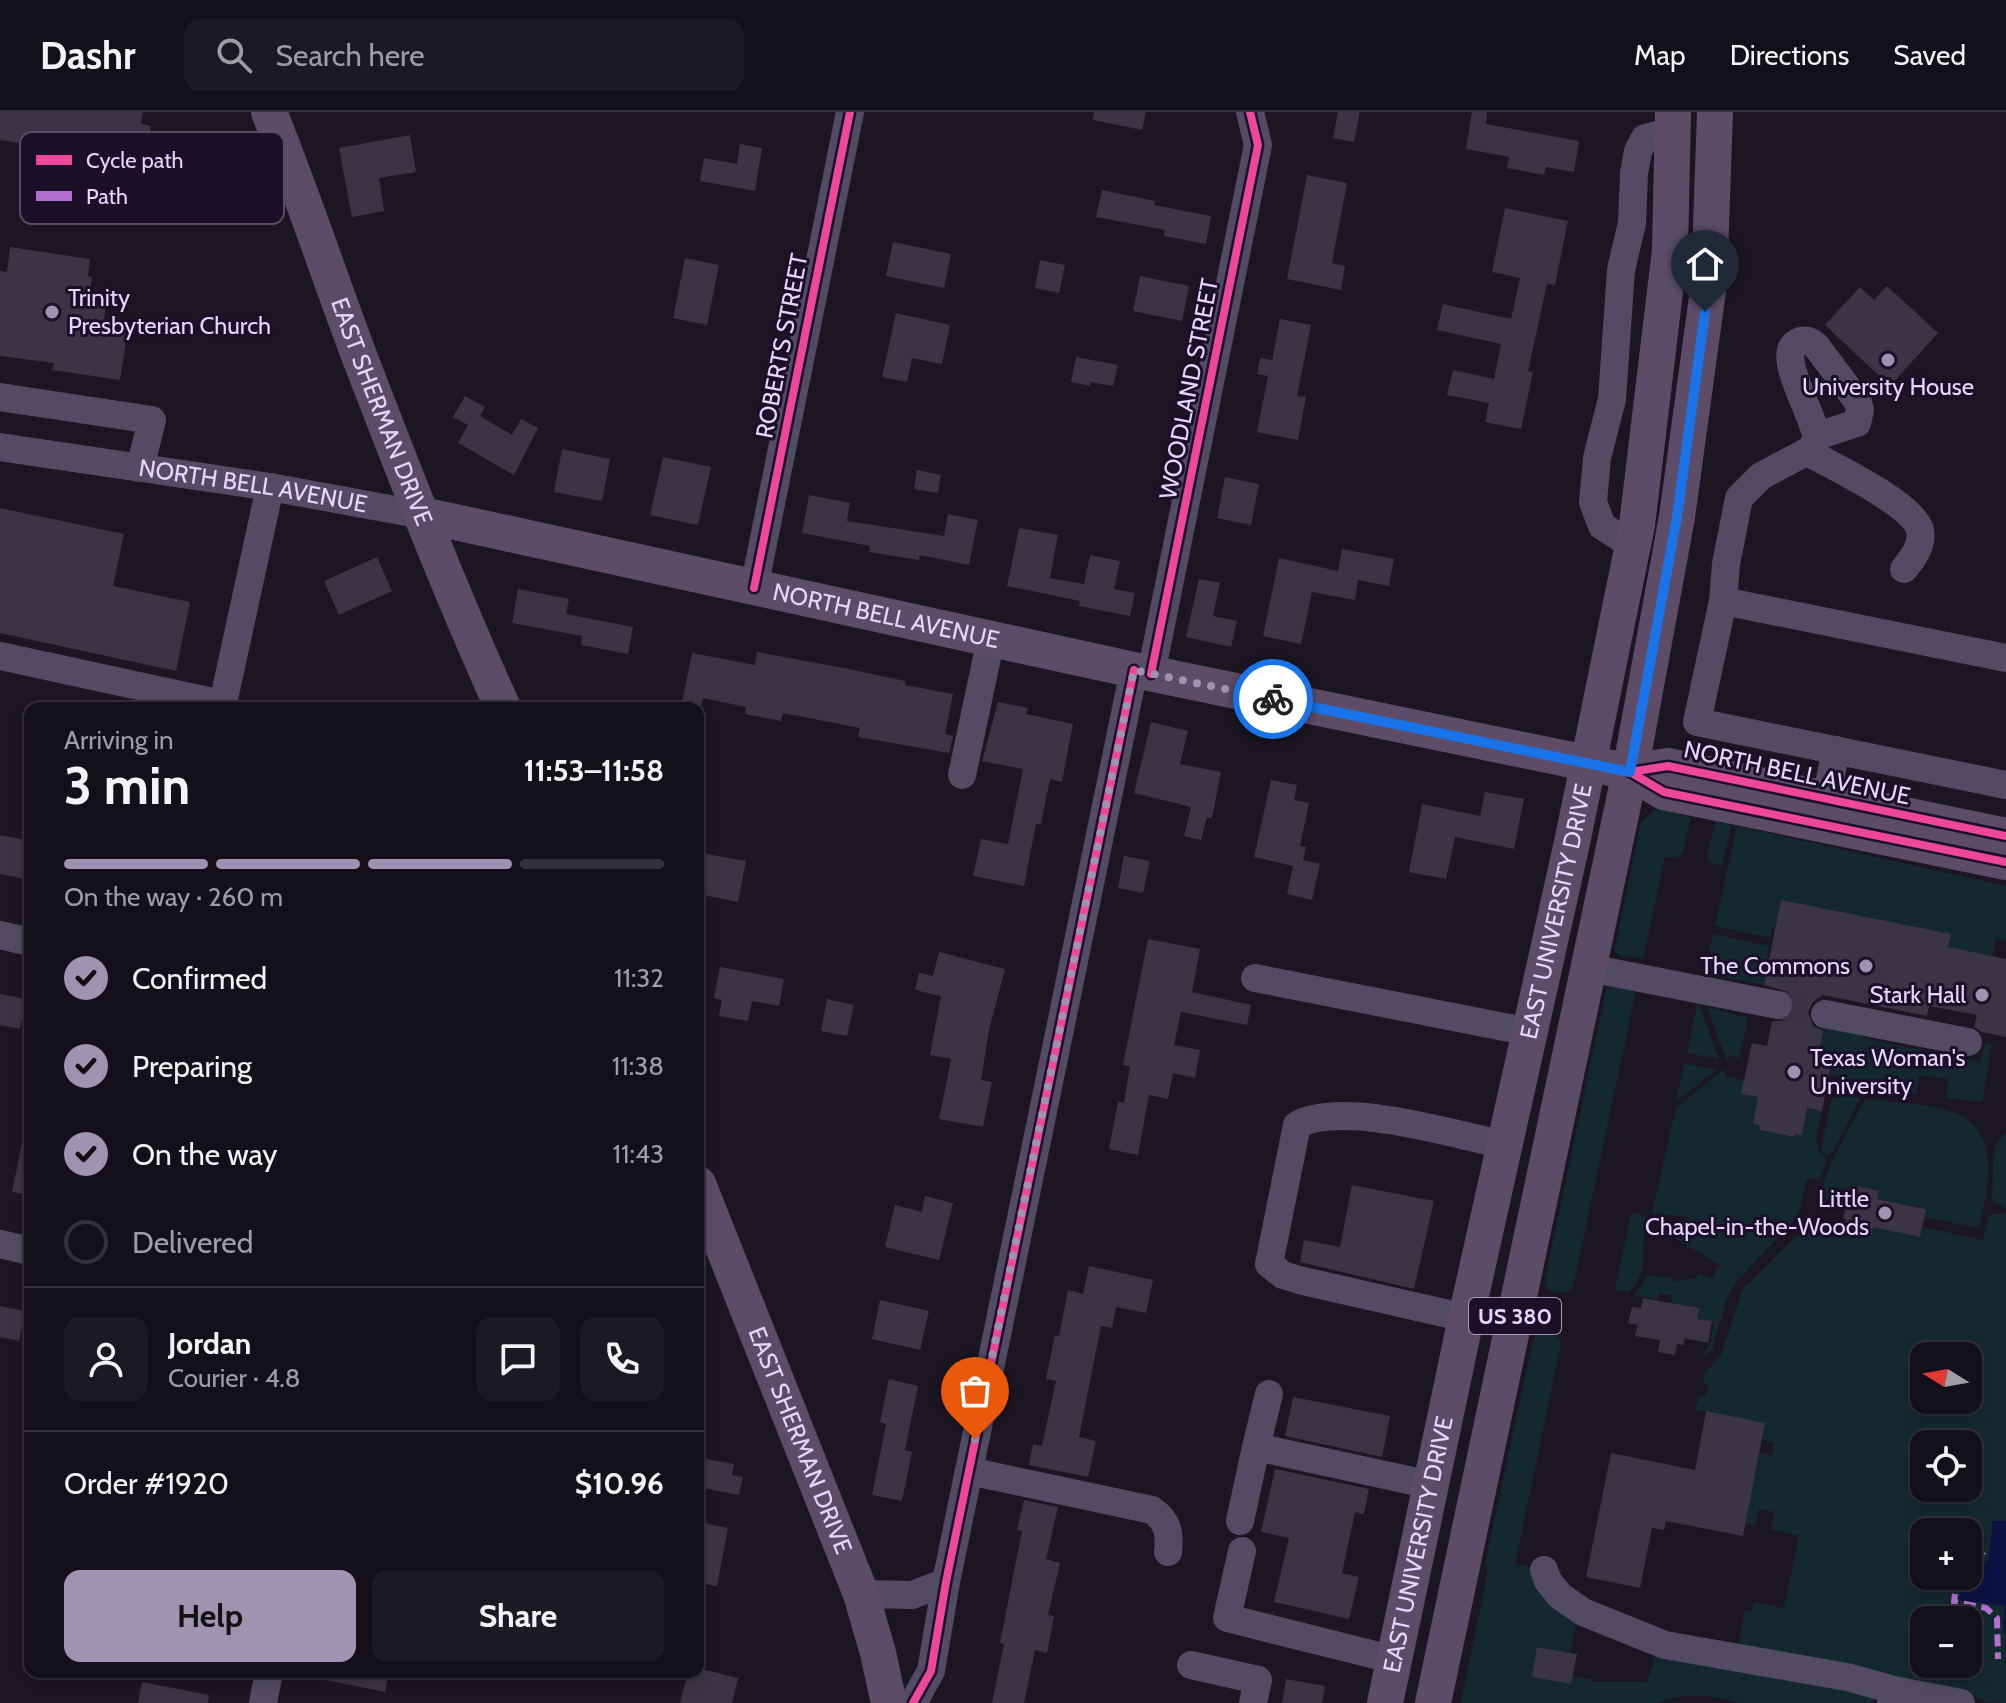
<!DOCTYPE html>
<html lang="en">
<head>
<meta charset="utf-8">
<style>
	:root { --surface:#14101a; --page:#1d1923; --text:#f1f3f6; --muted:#9d9da2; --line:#333039; --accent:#9f93b2 }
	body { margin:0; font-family:Cabin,sans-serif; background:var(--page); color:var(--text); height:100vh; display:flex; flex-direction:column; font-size:30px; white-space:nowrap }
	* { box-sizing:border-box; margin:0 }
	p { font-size:26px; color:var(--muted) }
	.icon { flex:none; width:44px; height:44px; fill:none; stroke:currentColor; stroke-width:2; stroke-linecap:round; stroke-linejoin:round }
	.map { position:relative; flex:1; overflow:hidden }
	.side { position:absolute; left:24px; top:590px; width:680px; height:976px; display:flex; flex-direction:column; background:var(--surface); border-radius:16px; box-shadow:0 4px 12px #0003,0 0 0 2px var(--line) }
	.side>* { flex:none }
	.needle { width:52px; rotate:281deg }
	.buttons { position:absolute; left:1910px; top:1230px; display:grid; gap:16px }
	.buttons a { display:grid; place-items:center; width:72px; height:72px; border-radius:16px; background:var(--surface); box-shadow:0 4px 12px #0003,0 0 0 2px var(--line); font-size:40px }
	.pin { position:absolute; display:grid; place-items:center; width:68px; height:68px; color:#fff; margin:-82px -34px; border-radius:50% 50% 50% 0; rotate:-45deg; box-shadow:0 0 8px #0007 }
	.pin .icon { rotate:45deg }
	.courier { position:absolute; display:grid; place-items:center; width:80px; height:80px; margin:-40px; border:6px solid #1a73e8; border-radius:50%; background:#fff; color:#222; box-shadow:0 2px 10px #0007 }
	.headline em { font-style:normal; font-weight:700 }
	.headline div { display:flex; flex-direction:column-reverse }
	.headline { display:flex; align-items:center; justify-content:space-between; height:136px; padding:0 40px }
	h1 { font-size:52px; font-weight:700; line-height:60px }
	.bar { display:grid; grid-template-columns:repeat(4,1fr); gap:12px 8px; align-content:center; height:96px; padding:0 40px }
	.bar i { height:10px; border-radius:6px; background:var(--line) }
	.bar .current { background:var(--accent) }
	.bar p { grid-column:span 4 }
	.line { display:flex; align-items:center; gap:20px; padding:0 40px; border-top:2px solid var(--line) }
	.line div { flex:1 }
	.round { display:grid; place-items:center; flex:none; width:84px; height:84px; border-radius:16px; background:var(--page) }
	ol { padding:0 40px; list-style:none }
	li { display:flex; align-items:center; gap:24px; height:88px }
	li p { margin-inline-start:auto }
	li .icon { padding:8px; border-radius:50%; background:var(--accent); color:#111; stroke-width:4 }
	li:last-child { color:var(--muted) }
	li i { width:44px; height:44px; border:4px solid var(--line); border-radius:50% }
	.action { display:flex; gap:16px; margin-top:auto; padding:16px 40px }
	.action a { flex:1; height:92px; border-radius:16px; background:var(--accent); color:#111; font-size:32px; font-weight:700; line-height:92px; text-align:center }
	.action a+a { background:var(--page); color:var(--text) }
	header { display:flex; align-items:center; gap:48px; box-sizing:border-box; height:112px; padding:0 40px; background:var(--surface); border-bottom:2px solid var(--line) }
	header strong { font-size:38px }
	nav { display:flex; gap:44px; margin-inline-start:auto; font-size:28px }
	.search { width:560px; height:72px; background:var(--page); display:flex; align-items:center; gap:20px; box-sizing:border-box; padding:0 28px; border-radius:16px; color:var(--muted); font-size:30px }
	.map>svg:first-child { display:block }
</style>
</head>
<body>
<header>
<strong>Dashr</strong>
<div class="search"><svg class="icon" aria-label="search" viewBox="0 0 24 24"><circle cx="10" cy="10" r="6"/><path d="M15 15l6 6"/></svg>Search here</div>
<nav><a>Map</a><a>Directions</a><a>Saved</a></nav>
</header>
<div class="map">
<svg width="2006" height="1591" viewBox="0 0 2006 1591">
	<rect width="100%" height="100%" fill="#1b1622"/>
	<path fill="#142830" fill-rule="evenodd" d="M1657 696 1691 705 1683 741 1677 746 1665 745 1643 846 1621 844 1614 840 1641 710Z
		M1715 709 1731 713 1722 754 1709 750 1707 745Z
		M1737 714 2006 774V829L1996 827 1992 845 1947 841 1950 822 1781 789 1775 816H1772L1770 826 1715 814Z
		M1713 822 1769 834 1764 873 1705 862Z
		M1610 874 1636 879 1574 1170 1572 1177 1565 1181 1547 1178 1545 1167 1606 878Z
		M1697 893 1700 894 1719 947 1687 941Z
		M1707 895 1748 906 1739 946 1729 943 1727 950Z
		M1817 913 1864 919 1863 926 1980 950 1985 931 1992 932 1982 990 1946 986 1948 967 1919 963 1917 982 1840 969V965L1829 962 1832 947 1818 944 1823 917 1816 915Z
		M1684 951 1717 958 1676 989Z
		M1723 958 1725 959V964L1744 968 1742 982 1758 985 1753 1012 1760 1014 1759 1018 1771 1021 1772 1016 1783 1023 1794 1025 1807 996 1822 999 1815 1031 1818 1032 1820 1042 1827 1047 1820 1068 1807 1066 1798 1104 1736 1170 1727 1186 1712 1238 1703 1244 1708 1233H1710L1714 1210 1697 1207 1698 1196 1671 1191 1672 1183 1659 1181 1657 1188 1639 1183 1634 1187C1636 1177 1644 1173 1647 1163L1670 1166 1676 1170 1696 1166 1698 1161 1713 1167 1716 1156 1722 1154 1676 1127 1688 1105 1652 1101 1676 996Z
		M1837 982 1860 986 1833 1040 1829 1043H1824L1821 1037 1832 986H1836Z
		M1869 987C1896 991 1929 991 1955 1001 2002 1019 1988 1078 1979 1116L1924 1105 1926 1096 1877 1087 1879 1079 1852 1073 1846 1092 1829 1089C1825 1084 1824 1084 1823 1078 1823 1060 1855 1006 1865 988Z
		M2005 1021 2006 1022V1097L1992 1088 1994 1035Z
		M1631 1101 1646 1104C1640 1129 1651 1162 1628 1180L1615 1177Z
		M1996 1102H2006V1409H1993L1989 1446 1981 1458 1968 1457V1420H1924V1464H1963L1960 1488 2006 1494 2003 1519 2006 1518V1591L1987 1590 1967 1581 1738 1537 1745 1498H1752L1754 1490 1784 1496 1799 1424 1771 1417 1775 1400 1759 1397 1755 1414 1745 1411 1759 1341 1772 1343 1774 1331 1762 1328 1765 1311 1695 1298 1699 1285 1705 1284 1709 1276 1704 1270V1262L1721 1243 1743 1177 1810 1111 1871 1122 1873 1115 1920 1124 1923 1115 1983 1128 1989 1103ZM1924 1244H1968V1288H1924ZM1924 1332H1968V1376H1924ZM1924 1508H1968V1552H1924Z
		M1539 1220 1558 1225 1561 1231 1515 1452 1544 1458 1578 1500 1570 1541 1538 1535 1532 1565 1571 1572 1573 1564 1591 1567V1570H1647L1658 1538 1851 1572 1874 1587 1872 1591H1738C1714 1583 1681 1579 1658 1591H1461L1487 1464 1486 1447 1533 1228Z"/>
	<path fill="#0c1143" d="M1993 1409H2006V1518L2003 1521 2005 1494 1960 1488 1963 1464H1968V1457L1981 1458 1989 1446Z"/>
	<path fill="#3b3444" d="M0 0H143L141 12 151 14 147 36 133 34 131 49 0 28Z
		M1094 0H1146L1142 18 1093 8Z
		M1338 0H1360L1354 30 1333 26Z
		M1472 0H1487L1486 12 1579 29 1574 60 1546 55 1544 63 1507 56 1509 45 1466 37Z
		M410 23 416 60 379 66 384 99 352 105 339 36Z
		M740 32 762 36 755 79 700 69 704 46 737 52Z
		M1307 63 1347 71 1332 151 1345 154 1341 178 1287 167Z
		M1102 78 1155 89 1154 93 1211 104 1206 132 1164 124 1165 118 1096 105Z
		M1505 96 1568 109 1555 173 1547 172 1528 259 1533 260 1521 317 1485 310 1489 291 1447 283 1453 258 1494 267 1501 232 1437 218 1443 192 1511 207 1520 166 1492 160Z
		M893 130 951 142 944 176 886 164Z
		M10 135 90 147 88 164 92 165 88 191 106 194 104 207 129 210 120 268 52 258 54 251 0 244V159L7 160Z
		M685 146 719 153 707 213 673 206Z
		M1040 148 1065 153 1059 181 1035 176Z
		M1140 164 1189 174 1182 209 1133 199Z
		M1887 174 1938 221 1890 274 1825 213 1860 175 1874 188Z
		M896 201 950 213 942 252 912 246 907 270 882 265Z
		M1280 207 1311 213 1297 284 1306 285 1298 328 1257 320 1268 264 1257 262 1260 246 1272 248Z
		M1076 245 1118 253 1113 274 1090 270V274L1071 270Z
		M465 284 485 295 480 304 512 323 521 307 538 316 514 363 458 331 468 313 453 305Z
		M562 337 610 347 602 389 554 380Z
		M663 345 711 355 698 413 650 403Z
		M917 358 941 363 938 381 914 377Z
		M1225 365 1259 372 1251 413 1217 406Z
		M809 383 850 391 847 409 944 424 948 402 978 408 969 453 920 443 919 448 869 440 870 434 802 421Z
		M0 396 124 422 113 474 190 490 176 559 0 521Z
		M1019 416 1058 423 1050 466 1084 472 1090 443 1120 449 1114 477 1135 481 1130 504 1079 494 1080 489 1007 474Z
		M1342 437 1394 447 1389 474 1358 468 1355 488 1312 480 1301 532 1263 524 1279 446 1338 459Z
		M377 445 392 479 339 503 324 469Z
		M1199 467 1220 471 1213 504 1237 509 1231 535 1186 525Z
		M518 477 569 487 566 502 633 515 628 542 581 533 582 524 512 511Z
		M757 540 844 556 905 569V573L953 582 945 622 953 624 949 641 858 625 860 616 783 601 781 609 745 602 746 595 703 586 701 596H681L692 541 755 553Z
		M998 590 1028 596 1026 602 1073 612 1062 670 1050 667 1041 712H1036L1024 774 973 764 981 727 1008 732 1023 657 982 649Z
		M1151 610 1188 619 1180 652 1221 660 1212 706 1207 705 1201 728 1184 724 1191 695 1134 681Z
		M1271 668 1297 673 1294 688 1309 691 1300 734 1306 735 1303 748 1320 752 1312 788 1287 782 1293 754 1254 745Z
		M1485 680 1524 687 1514 737 1455 725 1446 767 1409 760 1422 692 1480 704Z
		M0 723 30 729V768L0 762Z
		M701 741 746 749 738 790 698 782Z
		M1124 744 1150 749 1143 781 1118 776Z
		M1781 788 1951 822 1948 835 2006 847V925L1982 920 1974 915 1977 903 1929 894 1927 904 1823 883 1813 890 1808 900 1813 914 1823 919 1818 944 1832 947 1822 999 1807 996 1802 1023 1795 1022V1025L1759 1018 1760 1014 1753 1012 1758 985 1741 982 1752 931 1767 934 1772 909H1784L1791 904 1795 895 1794 887 1789 880 1764 873Z
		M1148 827 1200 837 1192 880 1251 893 1247 913 1181 900 1174 933 1200 938 1195 966 1173 961 1168 987 1149 983 1138 1043 1109 1037 1118 990 1124 991 1130 954 1123 953Z
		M939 840 1005 857 989 918 981 968 992 970 983 1015 939 1007 951 947 930 943 941 884 915 878 919 861 933 864Z
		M720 855 784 867 779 894 752 889 748 909 719 904 722 888 714 886Z
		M0 882 26 887 20 917 0 913Z
		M827 887 854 893 847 924 821 919Z
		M22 1031 30 1032V1083L12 1080Z
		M1352 1073 1434 1089 1414 1177 1300 1150 1304 1128 1340 1135Z
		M1852 1073 1879 1079 1877 1087 1926 1097 1920 1125 1873 1115 1872 1122 1843 1116 1846 1107 1843 1106Z
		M925 1084 953 1091 939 1148 885 1135 895 1093 922 1100Z
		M1089 1154 1153 1168 1146 1201 1116 1195 1112 1216 1101 1214 1079 1325 1096 1329 1088 1365 1029 1353 1033 1332 1042 1334 1056 1269 1046 1267 1055 1223 1059 1224 1068 1178 1083 1182Z
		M1643 1186 1699 1196 1697 1207 1712 1209 1708 1231 1684 1226V1233L1677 1232 1675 1243 1658 1240 1660 1228 1635 1224 1638 1213 1628 1211 1632 1195 1641 1196Z
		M880 1188 929 1199 920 1238 872 1227Z
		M0 1194 25 1199 19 1229 0 1225Z
		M889 1267 918 1274 905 1338 912 1340 902 1389 872 1383 886 1312 880 1310Z
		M1293 1285 1390 1304 1382 1345 1285 1324Z
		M1706 1299 1765 1311 1743 1424 1666 1409 1664 1418 1652 1416 1640 1476 1586 1465 1611 1341 1695 1358Z
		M701 1346 734 1352 732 1363 743 1365 739 1383 698 1375Z
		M1275 1357 1369 1377 1364 1402 1355 1400 1342 1461 1359 1465 1349 1507 1274 1490 1289 1426 1261 1420Z
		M1024 1388 1058 1395 1046 1447 1060 1451 1048 1503 1054 1504 1047 1541 1035 1538 1024 1591H992L1004 1532 1000 1531 1022 1419 1017 1418Z
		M698 1410 728 1416 717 1474 698 1471Z
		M1537 1535 1577 1542 1571 1572 1532 1565Z
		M698 1556 738 1566 732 1591H680L688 1560H698Z
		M327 1560H389L385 1580 326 1568Z
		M1286 1567 1325 1574 1322 1591H1282Z
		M142 1570 209 1583 208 1591H138Z"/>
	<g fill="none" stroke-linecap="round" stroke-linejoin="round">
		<path stroke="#393343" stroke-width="28" stroke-dasharray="28 14" stroke-linecap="butt" d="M1778 893 1825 902"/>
		<g stroke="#524b63" stroke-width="28">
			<path d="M0 285 152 308 140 356"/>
			<path id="s1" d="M0 335 270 375 423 403"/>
			<path d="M1807 340C1831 353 1913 392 1920 418 1923 433 1913 446 1904 457"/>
			<path d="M1632 433 1602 414 1593 390 1597 346 1612 287 1621 158 1632 111 1634 62 1638 39 1645 26 1673 19"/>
			<path d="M754 476 850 0"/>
			<path d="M1723 489 1726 452 1739 386 1761 364 1810 338 1816 329C1819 308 1770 239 1800 229 1808 227 1812 230 1817 235L1858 290 1860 298 1857 311 1817 324"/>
			<path d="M0 544 222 592"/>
			<path d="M2006 546 1723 489 1697 610 2006 673"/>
			<path d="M1151 562 1258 33 1250 0"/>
			<path d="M222 596 270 375"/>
			<path d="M962 663 991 527"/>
			<path d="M1826 687 1836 638"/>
			<path d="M0 823 30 830"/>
			<path d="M1589 856 1778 893"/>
			<path d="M1255 866 1530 920"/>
			<path d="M1825 902 1968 930"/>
			<path d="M0 1132 30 1139"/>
			<path d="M1466 1206 1299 1168 1283 1163 1269 1152 1297 1013C1343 988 1452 1022 1505 1033"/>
			<path d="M1269 1282 1256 1335 1431 1373"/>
			<path d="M969 1359 1152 1398C1168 1409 1170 1421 1168 1440"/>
			<path d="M1240 1409 1256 1335"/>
			<path d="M1242 1439 1227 1506 1395 1548"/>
			<path d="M1544 1458 1548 1469 1560 1484 1583 1500 1665 1533 1847 1565 1894 1578"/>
			<path d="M861 1482 912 1483 946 1470"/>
			<path d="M1191 1553 1258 1568 1253 1591"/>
			<path d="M263 1591 269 1560"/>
			<path d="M913 1591 931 1559 946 1470 1134 558"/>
			<path d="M1891 1591 1894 1578 1961 1591"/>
		</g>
		<g stroke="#5c4c68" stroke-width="36">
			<path id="s2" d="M269 0C302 81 329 164 360 246 405 363 451 481 503 596"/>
			<path id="s3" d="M423 403 1134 558 1630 660 1664 680 2006 750"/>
			<path d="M1630 660 1668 654 2006 724"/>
			<path id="s4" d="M698 1072 861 1482 878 1541 889 1591"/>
			<path id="s5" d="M1385 1591 1466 1206 1573 726 1637 413 1670 138 1673 0"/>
			<path d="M1433 1591 1630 660 1677 405 1709 171 1715 0"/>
		</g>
		<path stroke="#b36fd0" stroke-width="6" stroke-dasharray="12 6" stroke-linecap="butt" d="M1968 1449 1976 1448 1984 1440
			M1957 1464 1954 1490 1986 1496 1997 1506 1998 1547"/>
		<g stroke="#1a1028" stroke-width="13">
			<path id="cycleway" d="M754 476 850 0
				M1151 562 1258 33 1250 0
				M1630 660 1664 680 2006 750
				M1630 660 1668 654 2006 724
				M913 1591 931 1559 946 1470 1134 558"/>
		</g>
		<use href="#cycleway" stroke="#ed469a" stroke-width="8"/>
	</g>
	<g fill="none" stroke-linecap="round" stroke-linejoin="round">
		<path stroke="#9f93b2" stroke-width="8" stroke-dasharray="0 14.4" d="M975 1327 1134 558 1273 587"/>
		<path stroke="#1a73e8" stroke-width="10" d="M1273 587 1630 660 1677 405 1705 200"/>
	</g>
	<g fill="#9f93b2" stroke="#1a1028" stroke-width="3">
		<circle cx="52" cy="200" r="8"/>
		<circle cx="1888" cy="248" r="8"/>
		<circle cx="1866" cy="854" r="8"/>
		<circle cx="1982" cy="883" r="8"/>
		<circle cx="1794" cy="960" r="8"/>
		<circle cx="1885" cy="1101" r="8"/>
	</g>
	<g text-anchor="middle" stroke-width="6" stroke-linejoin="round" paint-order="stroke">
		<rect fill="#1a1028" stroke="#a99bbe" stroke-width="2" x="1469" y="1186" width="92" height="36" rx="6"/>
		<g font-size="22" font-weight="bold" fill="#e6d6ff">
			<text x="1515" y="1212">US 380</text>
		</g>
		<g font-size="24" fill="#e6d6ff" stroke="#1a1028" text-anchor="end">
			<text x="68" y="194" text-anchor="start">Trinity<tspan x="68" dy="28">Presbyterian Church</tspan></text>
			<text x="1888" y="283" text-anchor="middle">University House</text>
			<text x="1850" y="862">The Commons</text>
			<text x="1966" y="891">Stark Hall</text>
			<text x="1810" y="954" text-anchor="start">Texas Woman's<tspan x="1810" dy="28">University</tspan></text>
			<text x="1869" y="1095">Little<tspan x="1869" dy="28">Chapel-in-the-Woods</tspan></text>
		</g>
		<g font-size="24" fill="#e6d6ff" stroke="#1a1028">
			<text transform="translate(782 234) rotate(-79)" y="8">ROBERTS STREET</text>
			<text transform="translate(1189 277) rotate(-79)" y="8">WOODLAND STREET</text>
			<text dy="8" stroke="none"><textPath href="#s2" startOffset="320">EAST SHERMAN DRIVE</textPath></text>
			<text dy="8" stroke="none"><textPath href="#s1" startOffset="256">NORTH BELL AVENUE</textPath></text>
			<text dy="8" stroke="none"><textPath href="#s3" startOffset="474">NORTH BELL AVENUE</textPath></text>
			<text transform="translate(1797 661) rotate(12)" y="8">NORTH BELL AVENUE</text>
			<text dy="8" stroke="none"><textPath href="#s5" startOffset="810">EAST UNIVERSITY DRIVE</textPath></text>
			<text dy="8" stroke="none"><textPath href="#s4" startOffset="276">EAST SHERMAN DRIVE</textPath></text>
			<text dy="8" stroke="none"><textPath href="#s5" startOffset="162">EAST UNIVERSITY DRIVE</textPath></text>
		</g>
	</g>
	<rect x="20" y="20" width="264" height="92" rx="12" fill="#1a1028" stroke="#574b68" stroke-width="2"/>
	<rect x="36" y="43" width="36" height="10" fill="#ed469a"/>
	<rect x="36" y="79" width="36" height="10" fill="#b36fd0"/>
	<g font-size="22" fill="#e6d6ff">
		<text x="86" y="56">Cycle path</text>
		<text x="86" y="92">Path</text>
	</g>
</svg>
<div class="buttons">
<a><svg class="needle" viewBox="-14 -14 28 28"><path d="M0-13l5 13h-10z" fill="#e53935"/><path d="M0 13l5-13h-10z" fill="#9d9da2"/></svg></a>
<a><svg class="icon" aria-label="locate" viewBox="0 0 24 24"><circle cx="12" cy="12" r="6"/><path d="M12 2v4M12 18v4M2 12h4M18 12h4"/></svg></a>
<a>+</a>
<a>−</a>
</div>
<div class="pin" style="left:975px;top:1327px;background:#ea580c"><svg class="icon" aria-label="bag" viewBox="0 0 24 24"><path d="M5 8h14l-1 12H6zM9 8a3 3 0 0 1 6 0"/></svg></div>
<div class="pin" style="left:1705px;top:200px;background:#1f2937"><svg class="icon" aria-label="home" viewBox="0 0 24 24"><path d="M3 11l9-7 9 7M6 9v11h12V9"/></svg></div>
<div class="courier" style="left:1273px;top:587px"><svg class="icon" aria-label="bike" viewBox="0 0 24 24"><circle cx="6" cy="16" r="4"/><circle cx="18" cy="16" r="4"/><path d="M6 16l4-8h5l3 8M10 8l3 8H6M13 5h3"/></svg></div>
<section class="side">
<div class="headline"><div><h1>3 min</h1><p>Arriving in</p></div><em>11:53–11:58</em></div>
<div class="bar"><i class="current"></i><i class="current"></i><i class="current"></i><i></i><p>On the way · 260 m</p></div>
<ol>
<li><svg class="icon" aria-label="check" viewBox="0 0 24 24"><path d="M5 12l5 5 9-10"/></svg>Confirmed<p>11:32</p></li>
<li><svg class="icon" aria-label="check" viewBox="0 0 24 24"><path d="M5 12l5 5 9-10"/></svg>Preparing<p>11:38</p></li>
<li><svg class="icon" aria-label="check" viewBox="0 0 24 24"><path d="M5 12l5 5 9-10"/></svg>On the way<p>11:43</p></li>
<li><i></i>Delivered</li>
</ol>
<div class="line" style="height:144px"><a class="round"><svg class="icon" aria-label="person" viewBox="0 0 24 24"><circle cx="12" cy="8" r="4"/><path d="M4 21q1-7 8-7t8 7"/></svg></a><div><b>Jordan</b><p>Courier · 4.8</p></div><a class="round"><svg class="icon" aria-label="chat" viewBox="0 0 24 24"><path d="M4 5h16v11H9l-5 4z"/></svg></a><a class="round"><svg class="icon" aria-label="phone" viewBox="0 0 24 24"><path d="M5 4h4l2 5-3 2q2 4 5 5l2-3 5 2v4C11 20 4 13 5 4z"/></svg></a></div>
<div class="line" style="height:104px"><div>Order #1920</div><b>$10.96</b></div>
<div class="action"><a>Help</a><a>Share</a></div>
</section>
</div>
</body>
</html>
